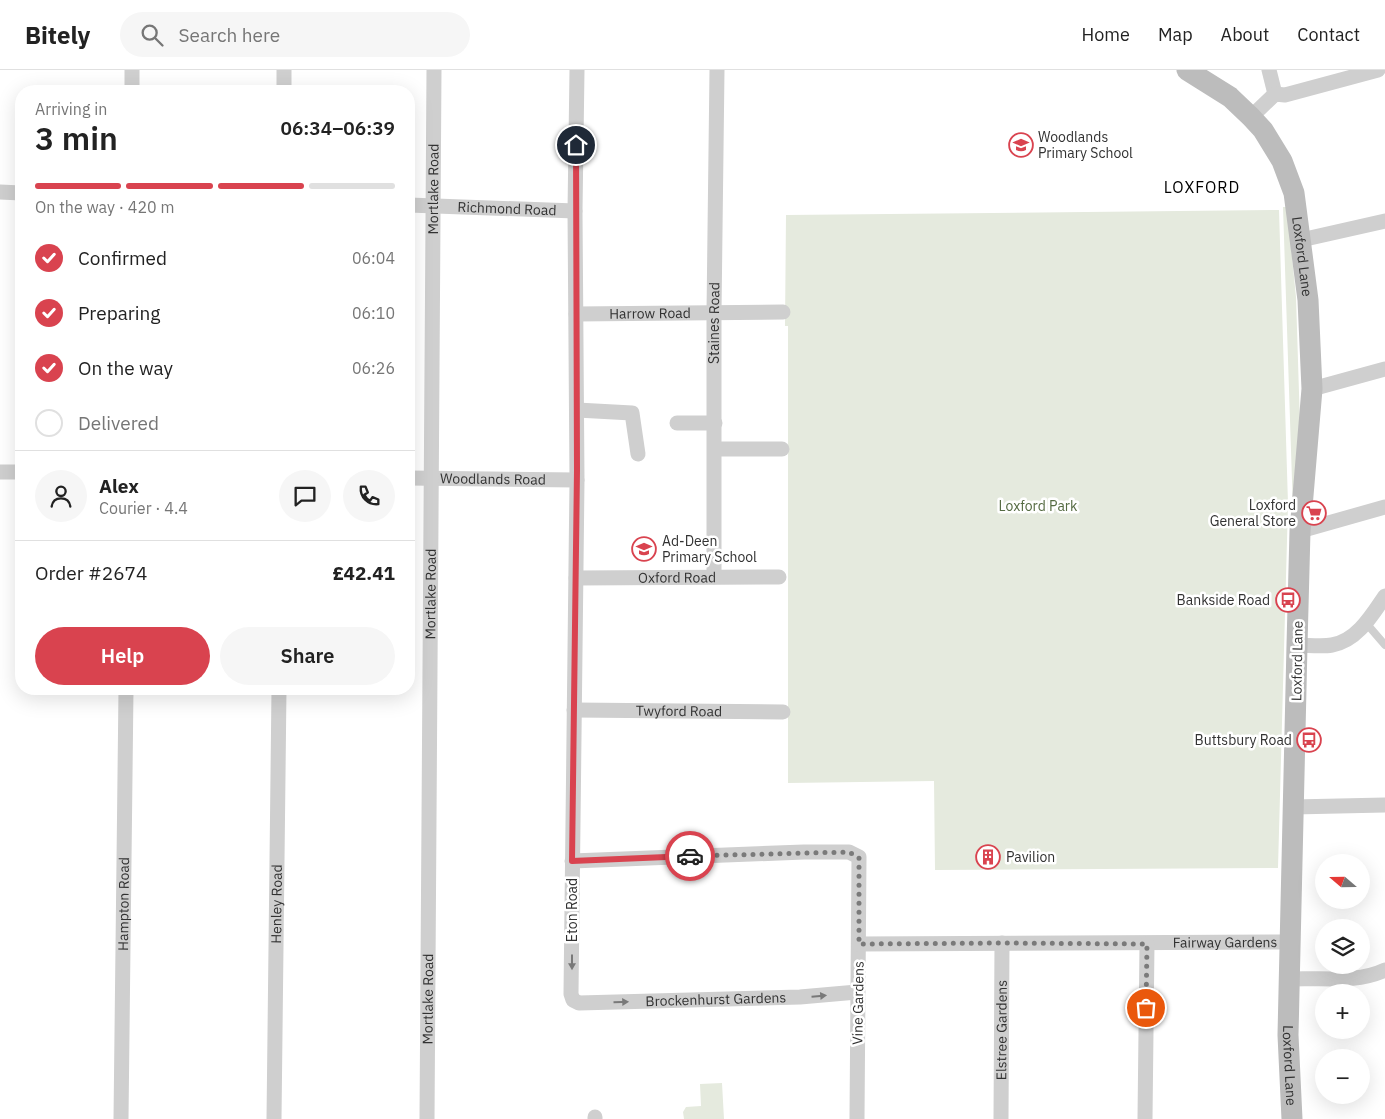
<!DOCTYPE html>
<html lang="en">
<head>
<meta charset="utf-8">
<style>
	:root { --surface:#fff; --page:#f6f6f6; --text:#222; --muted:#767676; --line:#e0e0e0; --accent:#d9434f }
	body { margin:0; font-family:"IBM Plex Sans",sans-serif; background:var(--page); color:var(--text); height:100vh; display:flex; flex-direction:column; font-size:19px; white-space:nowrap }
	* { box-sizing:border-box; margin:0 }
	p { font-size:16px; color:var(--muted) }
	.icon { flex:none; width:28px; height:28px; fill:none; stroke:currentColor; stroke-width:2; stroke-linecap:round; stroke-linejoin:round }
	.map { position:relative; flex:1; overflow:hidden }
	.sheet { position:absolute; left:15px; top:15px; width:400px; height:610px; display:flex; flex-direction:column; background:var(--surface); border-radius:20px; box-shadow:0 5px 20px #0002 }
	.sheet>* { flex:none }
	.needle { width:32px; rotate:290deg }
	.tools { position:absolute; left:1315px; top:784px; display:grid; gap:10px }
	.tools a { display:grid; place-items:center; width:55px; height:55px; border-radius:50%; background:var(--surface); box-shadow:0 5px 20px #0002; font-size:25px }
	.pin { position:absolute; display:grid; place-items:center; width:42px; height:42px; color:#fff; margin:-21px; border:2px solid #fff; border-radius:50%; box-shadow:0 1px 5px #0007 }
	.courier { position:absolute; display:grid; place-items:center; width:50px; height:50px; margin:-25px; border:4px solid #d9434f; border-radius:50%; background:#fff; color:#222; box-shadow:0 1px 6px #0007 }
	.summary em { font-style:normal; font-weight:600 }
	.summary div { display:flex; flex-direction:column-reverse }
	.summary { display:flex; align-items:center; justify-content:space-between; height:85px; padding:0 20px }
	h1 { font-size:32px; font-weight:600; line-height:38px }
	.bar { display:grid; grid-template-columns:repeat(4,1fr); gap:8px 5px; align-content:center; height:60px; padding:0 20px }
	.bar i { height:6px; border-radius:4px; background:var(--line) }
	.bar .on { background:var(--accent) }
	.bar p { grid-column:span 4 }
	.line { display:flex; align-items:center; gap:12px; padding:0 20px; border-top:1px solid var(--line) }
	.line div { flex:1 }
	.round { display:grid; place-items:center; flex:none; width:52px; height:52px; border-radius:26px; background:var(--page) }
	ol { padding:0 20px; list-style:none }
	li { display:flex; align-items:center; gap:15px; height:55px }
	li p { margin-inline-start:auto }
	li .icon { padding:5px; border-radius:50%; background:var(--accent); color:#fff; stroke-width:4 }
	li:last-child { color:var(--muted) }
	li i { width:28px; height:28px; border:2px solid var(--line); border-radius:50% }
	.cta { display:flex; gap:10px; margin-top:auto; padding:10px 20px }
	.cta a { flex:1; height:58px; border-radius:30px; background:var(--accent); color:#fff; font-size:20px; font-weight:600; line-height:58px; text-align:center }
	.cta a+a { background:var(--page); color:var(--text) }
	header { display:flex; align-items:center; gap:30px; box-sizing:border-box; height:70px; padding:0 25px; background:var(--surface); border-bottom:1px solid var(--line) }
	header strong { font-size:24px }
	nav { display:flex; gap:28px; margin-inline-start:auto; font-size:18px }
	.search { width:350px; height:45px; background:var(--page); display:flex; align-items:center; gap:12px; box-sizing:border-box; padding:0 18px; border-radius:28px; color:var(--muted); font-size:19px }
	.map>svg:first-child { display:block }
</style>
</head>
<body>
<header>
<strong>Bitely</strong>
<div class="search"><svg class="icon" aria-label="search" viewBox="0 0 24 24"><circle cx="10" cy="10" r="6"/><path d="M15 15l6 6"/></svg>Search here</div>
<nav><a>Home</a><a>Map</a><a>About</a><a>Contact</a></nav>
</header>
<div class="map">
<svg width="1385" height="1049" viewBox="0 0 1385 1049">
	<rect width="100%" height="100%" fill="#fff"/>
	<path fill="#e5eade" d="M1283 137H1287L1296 227 1300 355 1293 441Z
		M1279 140 1288 434 1278 798 935 800 934 711 788 713V256H785L786 145Z
		M722 1013 724 1049H684L683 1042 686 1037 701 1036 700 1014Z"/>
	<g fill="none" stroke-linecap="round" stroke-linejoin="round">
		<path stroke="#cfcfcf" stroke-width="8" d="M1366 553 1385 575"/>
		<g stroke="#cfcfcf" stroke-width="15">
			<path id="s1" d="M577 0 575 141 577 410 571 924 573 930 579 933 800 927 857 922"/>
			<path d="M1269 0 1275 24"/>
			<path d="M132 21V0"/>
			<path d="M284 21V0"/>
			<path d="M1251 47 1275 24 1285 25 1378 0"/>
			<path d="M0 122 21 123"/>
			<path id="s2" d="M409 135 575 141"/>
			<path d="M1301 170 1385 151"/>
			<path id="s3" d="M576 244 783 242"/>
			<path d="M1312 319 1385 299"/>
			<path d="M577 340 632 343 638 384"/>
			<path d="M677 353H715"/>
			<path d="M715 379H782"/>
			<path d="M0 402H21"/>
			<path id="s4" d="M409 408 577 410"/>
			<path d="M1300 461 1385 437"/>
			<path id="s5" d="M714 507V242L717 0"/>
			<path id="s6" d="M576 508 779 507"/>
			<path d="M1297 575C1308 575 1321 577 1332 575 1357 571 1372 545 1385 526"/>
			<path id="s7" d="M574 640 783 642"/>
			<path d="M1293 737 1385 735"/>
			<path d="M572 791 804 782H849L859 787 857 1049"/>
			<path id="s8" d="M859 874 1291 872"/>
			<path d="M1290 909C1322 907 1355 914 1385 900"/>
			<path d="M595 1047V1049"/>
			<path id="s9" d="M121 1049 126 619"/>
			<path id="s10" d="M274 1049 279 619"/>
			<path id="s11" d="M427 1049 434 0"/>
			<path id="s12" d="M1001 1049 1002 873"/>
			<path d="M1145 1049 1147 874"/>
		</g>
		<path stroke="#bcbcbc" stroke-width="21" id="s13" d="M1187 0 1230 27 1251 47 1263 60 1282 91 1294 123 1308 230 1312 319 1300 461 1297 575 1288 965 1292 1049"/>
	</g>
	<defs><path id="oneway-solid" d="M-6-.8H1V-3.2L6.5 0L1 3.2V.8H-6Z" transform="scale(1.25)"/></defs>
	<g fill="#797979">
		<use href="#oneway-solid" transform="translate(572 892) rotate(90)"/>
		<use href="#oneway-solid" transform="translate(819 926) rotate(-5)"/>
		<use href="#oneway-solid" transform="translate(621 932) rotate(-2)"/>
	</g>
	<g fill="none" stroke-linecap="round" stroke-linejoin="round">
		<path stroke="#7a7a7a" stroke-width="5" stroke-dasharray="0 9" d="M690 786 849 782 859 788V874L1002 873 1147 874 1146 938"/>
		<path stroke="#d9434f" stroke-width="6" d="M576 75 577 400 572 791 690 786"/>
	</g>
	<defs>
		<g id="school-ring" transform="scale(1.25)"><circle r="9.5" fill="#fff" stroke="#d9434f" stroke-width="1.5"/><path d="M0-5L7-2L0 1L-7-2ZM-4 1L0 2.5L4 1V4Q0 6-4 4Z" fill="#d9434f"/></g>
		<g id="supermarket-ring" transform="scale(1.25)"><circle r="9.5" fill="#fff" stroke="#d9434f" stroke-width="1.5"/><path d="M-6-5.5h2.5l.6 2H6L4.5 2H-2.5L-4.4-4H-6ZM-1.5 3.2a1.3 1.3 0 1 0 .1 0ZM3 3.2a1.3 1.3 0 1 0 .1 0Z" fill="#d9434f"/></g>
		<g id="bus-ring" transform="scale(1.25)"><circle r="9.5" fill="#fff" stroke="#d9434f" stroke-width="1.5"/><path d="M-5-6H5V4H4V6H2V4H-2V6H-4V4H-5ZM-3.5-4V0h7V-4ZM-3.5 1.2v1.5H-2V1.2ZM2 1.2v1.5H3.5V1.2Z" fill="#d9434f"/></g>
		<g id="building-ring" transform="scale(1.25)"><circle r="9.5" fill="#fff" stroke="#d9434f" stroke-width="1.5"/><path d="M-4-6H4V6H1V3H-1V6H-4ZM-2.5-4.3h1.7v1.8h-1.7ZM.8-4.3h1.7v1.8H.8ZM-2.5-1h1.7V.8h-1.7ZM.8-1h1.7V.8H.8Z" fill="#d9434f"/></g>
	</defs>
	<g fill-rule="evenodd">
		<use href="#school-ring" x="1021" y="75"/>
		<use href="#supermarket-ring" x="1314" y="443"/>
		<use href="#school-ring" x="644" y="479"/>
		<use href="#bus-ring" x="1288" y="530"/>
		<use href="#bus-ring" x="1309" y="670"/>
		<use href="#building-ring" x="988" y="787"/>
	</g>
	<g text-anchor="middle" stroke-width="5" stroke-linejoin="round" paint-order="stroke">
		<g font-size="14" fill="#323232" stroke="#fff" text-anchor="start">
			<text x="1038" y="72">Woodlands<tspan x="1038" dy="16">Primary School</tspan></text>
			<text x="1296" y="440" text-anchor="end">Loxford<tspan x="1296" dy="16">General Store</tspan></text>
			<text x="662" y="476">Ad-Deen<tspan x="662" dy="16">Primary School</tspan></text>
			<text x="1270" y="535" text-anchor="end">Bankside Road</text>
			<text x="1292" y="675" text-anchor="end">Buttsbury Road</text>
			<text x="1006" y="792">Pavilion</text>
		</g>
		<g font-size="14" fill="#323232" stroke="#fff">
			<text dy="5" stroke="none"><textPath href="#s11" startOffset="930">Mortlake Road</textPath></text>
			<text dy="5" stroke="none"><textPath href="#s2" startOffset="98">Richmond Road</textPath></text>
			<text dy="5" stroke="none"><textPath href="#s13" startOffset="232">Loxford Lane</textPath></text>
			<text dy="5" stroke="none"><textPath href="#s3" startOffset="74">Harrow Road</textPath></text>
			<text dy="5" stroke="none"><textPath href="#s5" startOffset="254">Staines Road</textPath></text>
			<text dy="5" stroke="none"><textPath href="#s4" startOffset="84">Woodlands Road</textPath></text>
			<text dy="5" stroke="none"><textPath href="#s6" startOffset="101">Oxford Road</textPath></text>
			<text dy="5" stroke="none"><textPath href="#s11" startOffset="525">Mortlake Road</textPath></text>
			<text transform="translate(1297 591) rotate(-89)" y="5">Loxford Lane</text>
			<text dy="5" stroke="none"><textPath href="#s7" startOffset="105">Twyford Road</textPath></text>
			<text dy="5" stroke="none"><textPath href="#s9" startOffset="215">Hampton Road</textPath></text>
			<text dy="5" stroke="none"><textPath href="#s10" startOffset="215">Henley Road</textPath></text>
			<text transform="translate(572 840) rotate(-90)" y="5">Eton Road</text>
			<text dy="5" stroke="none"><textPath href="#s8" startOffset="366">Fairway Gardens</textPath></text>
			<text dy="5" stroke="none"><textPath href="#s11" startOffset="120">Mortlake Road</textPath></text>
			<text dy="5" stroke="none"><textPath href="#s1" startOffset="1074">Brockenhurst Gardens</textPath></text>
			<text transform="translate(858 933) rotate(-89)" y="5">Vine Gardens</text>
			<text dy="5" stroke="none"><textPath href="#s12" startOffset="89">Elstree Gardens</textPath></text>
			<text dy="5" stroke="none"><textPath href="#s13" startOffset="1042">Loxford Lane</textPath></text>
		</g>
		<g font-size="14" fill="#556b42" stroke="#fff">
			<text x="1038" y="441">Loxford Park</text>
		</g>
		<g font-size="16" letter-spacing="1" fill="#000" stroke="#fff">
			<text x="1202" y="123">LOXFORD</text>
		</g>
	</g>
</svg>
<div class="tools">
<a><svg class="needle" viewBox="-14 -14 28 28"><path d="M0-13l5 13h-10z" fill="#e53935"/><path d="M0 13l5-13h-10z" fill="#767676"/></svg></a>
<a><svg class="icon" aria-label="layers" viewBox="0 0 24 24"><path d="M12 4l9 5-9 5-9-5zM3 14l9 5 9-5"/></svg></a>
<a>+</a>
<a>−</a>
</div>
<div class="pin" style="left:1146px;top:938px;background:#ea580c"><svg class="icon" aria-label="bag" viewBox="0 0 24 24"><path d="M5 8h14l-1 12H6zM9 8a3 3 0 0 1 6 0"/></svg></div>
<div class="pin" style="left:576px;top:75px;background:#1f2937"><svg class="icon" aria-label="home" viewBox="0 0 24 24"><path d="M3 11l9-7 9 7M6 9v11h12V9"/></svg></div>
<div class="courier" style="left:690px;top:786px"><svg class="icon" aria-label="car" viewBox="0 0 24 24"><path d="M5 17H2v-5l4-1 3-4h7l3 4 3 1v5h-3M9 17h6M6 11h13"/><circle cx="7" cy="17" r="2"/><circle cx="17" cy="17" r="2"/></svg></div>
<section class="sheet">
<div class="summary"><div><h1>3 min</h1><p>Arriving in</p></div><em>06:34–06:39</em></div>
<div class="bar"><i class="on"></i><i class="on"></i><i class="on"></i><i></i><p>On the way · 420 m</p></div>
<ol>
<li><svg class="icon" aria-label="check" viewBox="0 0 24 24"><path d="M5 12l5 5 9-10"/></svg>Confirmed<p>06:04</p></li>
<li><svg class="icon" aria-label="check" viewBox="0 0 24 24"><path d="M5 12l5 5 9-10"/></svg>Preparing<p>06:10</p></li>
<li><svg class="icon" aria-label="check" viewBox="0 0 24 24"><path d="M5 12l5 5 9-10"/></svg>On the way<p>06:26</p></li>
<li><i></i>Delivered</li>
</ol>
<div class="line" style="height:90px"><a class="round"><svg class="icon" aria-label="person" viewBox="0 0 24 24"><circle cx="12" cy="8" r="4"/><path d="M4 21q1-7 8-7t8 7"/></svg></a><div><b>Alex</b><p>Courier · 4.4</p></div><a class="round"><svg class="icon" aria-label="chat" viewBox="0 0 24 24"><path d="M4 5h16v11H9l-5 4z"/></svg></a><a class="round"><svg class="icon" aria-label="phone" viewBox="0 0 24 24"><path d="M5 4h4l2 5-3 2q2 4 5 5l2-3 5 2v4C11 20 4 13 5 4z"/></svg></a></div>
<div class="line" style="height:65px"><div>Order #2674</div><b>£42.41</b></div>
<div class="cta"><a>Help</a><a>Share</a></div>
</section>
</div>
</body>
</html>
